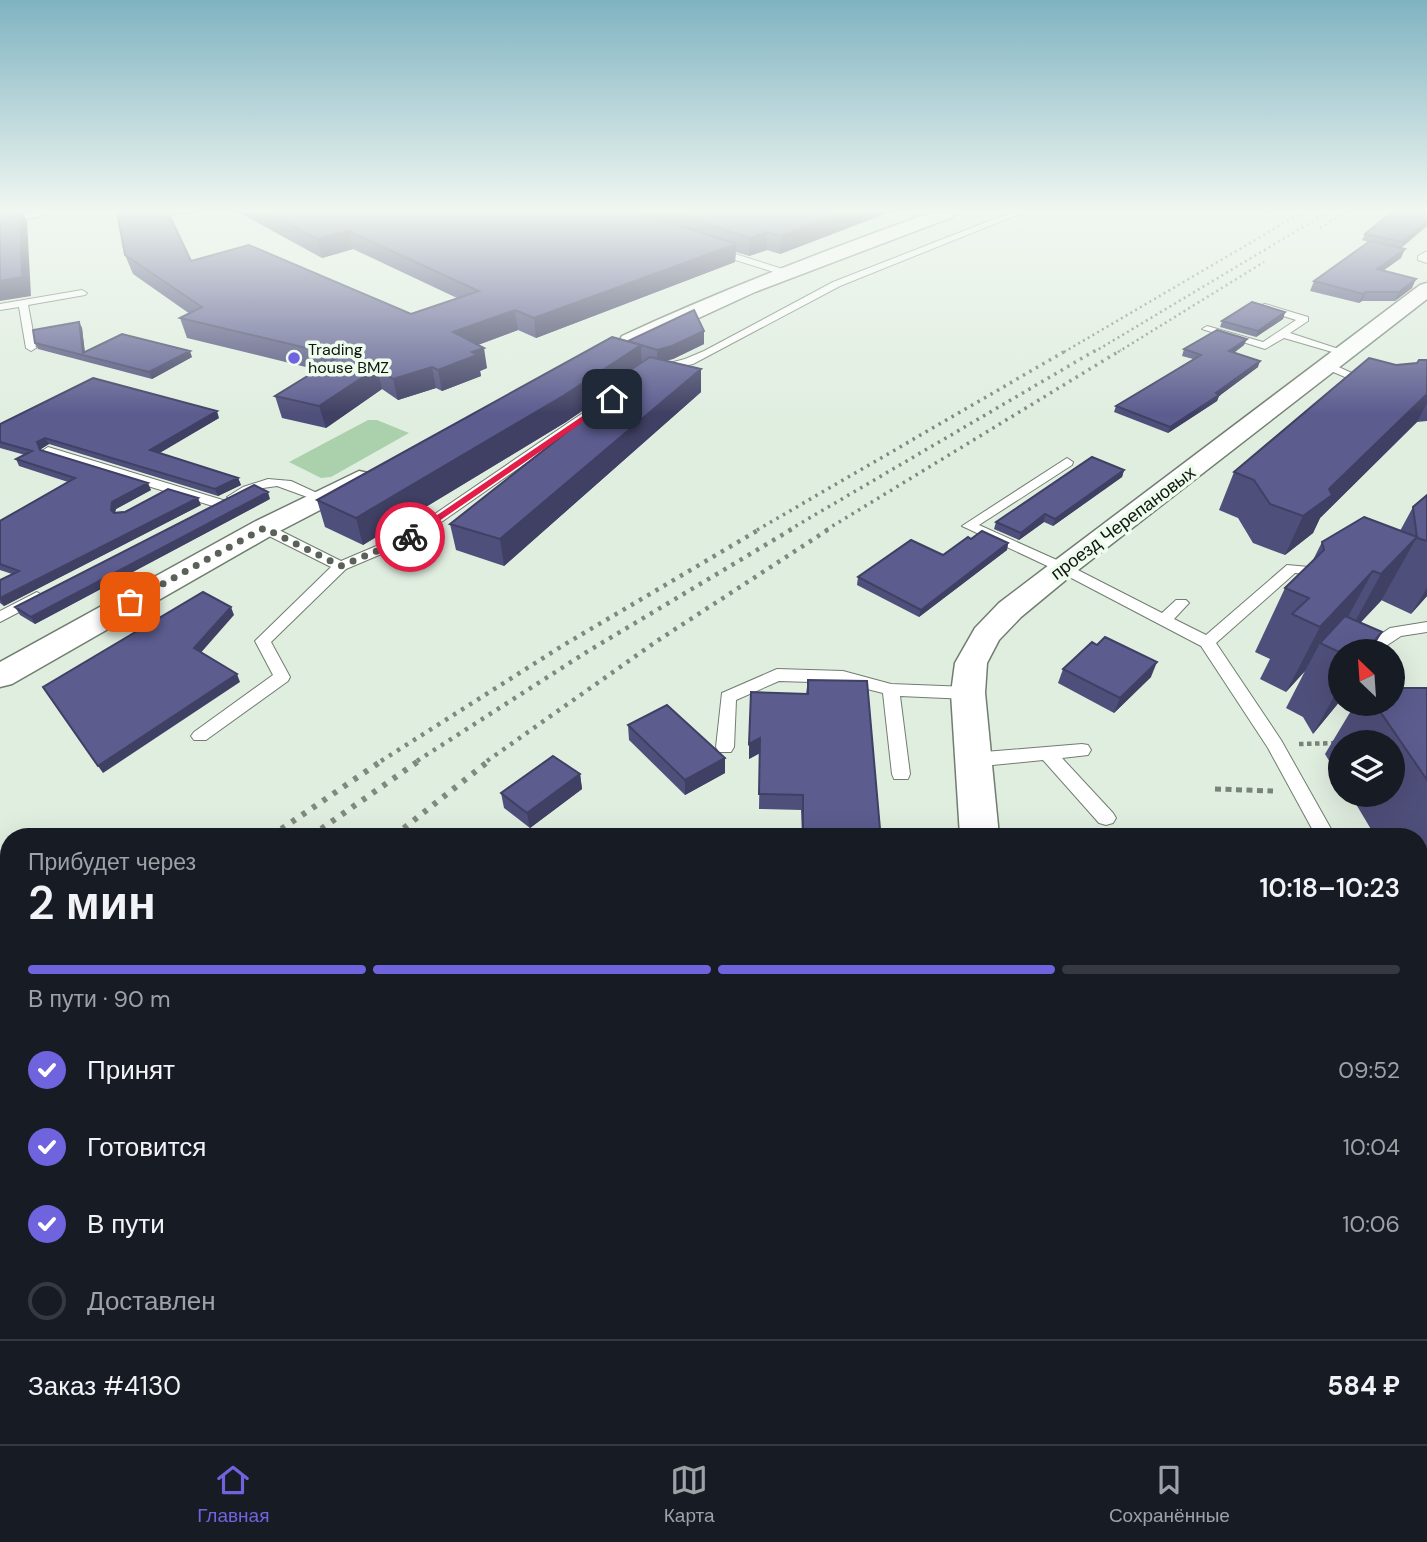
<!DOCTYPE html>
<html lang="ru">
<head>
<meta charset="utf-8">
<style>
	:root { --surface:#171b24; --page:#20242c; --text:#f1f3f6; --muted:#9ea1a6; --line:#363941; --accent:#6f64de }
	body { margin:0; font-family:"DM Sans",sans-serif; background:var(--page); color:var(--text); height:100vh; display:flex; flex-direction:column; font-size:26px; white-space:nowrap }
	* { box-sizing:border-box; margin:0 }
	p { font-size:23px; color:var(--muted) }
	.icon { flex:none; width:38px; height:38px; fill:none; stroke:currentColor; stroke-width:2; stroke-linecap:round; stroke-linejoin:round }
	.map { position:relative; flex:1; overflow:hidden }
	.side { position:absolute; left:0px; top:828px; width:1428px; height:618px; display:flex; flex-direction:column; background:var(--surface); border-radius:28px 28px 0 0; box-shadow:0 7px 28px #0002 }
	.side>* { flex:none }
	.needle { width:46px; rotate:335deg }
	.fabs { position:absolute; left:1328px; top:639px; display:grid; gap:14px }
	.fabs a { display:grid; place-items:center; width:77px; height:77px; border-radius:50%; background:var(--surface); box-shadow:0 7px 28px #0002; font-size:35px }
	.pin { position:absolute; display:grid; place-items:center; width:60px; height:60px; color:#fff; margin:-30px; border-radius:14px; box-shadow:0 4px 10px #0006 }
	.courier { position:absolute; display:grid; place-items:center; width:70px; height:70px; margin:-35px; border:5px solid #e11d48; border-radius:50%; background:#fff; color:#222; box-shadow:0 2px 9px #0007 }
	.headline em { font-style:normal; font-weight:600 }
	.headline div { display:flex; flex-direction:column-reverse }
	.headline { display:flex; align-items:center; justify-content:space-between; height:119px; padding:0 28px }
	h1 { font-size:46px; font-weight:600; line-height:52px }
	.bar { display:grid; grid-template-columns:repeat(4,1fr); gap:10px 7px; align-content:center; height:84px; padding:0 28px }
	.bar i { height:9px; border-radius:5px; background:var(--line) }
	.bar .selected { background:var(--accent) }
	.bar p { grid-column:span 4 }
	.line { display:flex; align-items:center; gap:18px; padding:0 28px; border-top:2px solid var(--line) }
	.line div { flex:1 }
	ol { padding:0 28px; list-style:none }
	li { display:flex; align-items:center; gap:21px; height:77px }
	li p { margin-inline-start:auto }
	li .icon { padding:7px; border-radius:50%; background:var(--accent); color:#fff; stroke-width:4 }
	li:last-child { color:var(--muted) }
	li i { width:38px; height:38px; border:4px solid var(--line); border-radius:50% }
	.tabs { display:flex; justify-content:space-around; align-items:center; height:98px; border-top:2px solid var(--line); background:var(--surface); font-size:19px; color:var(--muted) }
	.tabs a { display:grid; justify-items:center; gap:4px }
	.tabs .selected { color:var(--accent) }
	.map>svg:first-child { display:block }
</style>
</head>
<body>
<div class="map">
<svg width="1427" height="1444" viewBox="0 0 1427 1444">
	<rect width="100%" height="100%" fill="#e0eee0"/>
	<path fill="#aad1ac" d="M368 420H377L409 433 331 477 321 478 289 462Z
		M1419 1232 1427 1249V1323H1419Z"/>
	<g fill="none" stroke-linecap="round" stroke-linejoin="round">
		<g stroke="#707d70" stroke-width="2">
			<path id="lane" d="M1012 212H1024L840 286 693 364 657 371 651 368 685 359 704 351 833 282Z
				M713 247 786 270 788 272 780 274 710 252 708 250Z
				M1427 251V263L1418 260V256Z
				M82 290 87 293 85 295 28 305 36 348 31 351 26 348 19 307 0 310V304Z
				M1265 304 1308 317V321L1290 333 1351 353 1346 356 1284 338 1265 349 1202 329 1207 326 1263 342 1296 320 1261 309V305Z
				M1324 364H1332L1376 384 1366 386 1324 368Z
				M596 404 606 407 417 539 346 569 271 642 290 677 288 681 206 740H194L191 736 194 732 273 675 255 641 331 567 259 531V525H269L341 561 407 533Z
				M48 447 226 501 228 504 221 508 216 507 44 454 42 451Z
				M1067 458 1073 462 1072 465 979 525 1068 565 1162 613 1176 600H1186L1189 603 1174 619 1206 635 1287 565 1331 569 1333 572 1331 575 1295 573 1216 643 1281 740 1335 836H1316L1268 748 1201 646 1058 571 962 526Z
				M268 479 291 481 328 498 321 502 277 486 263 488 234 501 227 497 243 487Z
				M37 592 45 597 42 600 0 622V611Z
				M1427 622V632L1401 636 1383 648V651H1367L1369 642 1390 628Z
				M777 669 843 671 891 684 968 687 976 693 968 699 900 696 910 774 908 779H894L892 774 883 693 843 683 779 681 736 700 734 747 731 752H719L716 747 722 693Z
				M1082 744 1088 745 1091 750 1088 755 1062 758 1113 813 1116 818 1113 823 1106 825 1099 823 1043 760 972 767 966 765 963 760 966 755 972 753Z
				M1419 959H1427V977L1419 978Z
				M1419 1005 1427 1008V1041L1419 1039Z"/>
		</g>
		<g stroke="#707d70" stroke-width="3">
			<path id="street" d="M46 212 38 217 0 223V213Z
				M932 212H957L955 216 755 292 638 346H622L619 341 622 336C723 289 827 250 932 212Z
				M1427 283V299L1073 574 1021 617 999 640 987 663 985 693 999 836H960L951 693 955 663 975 628 999 603 1053 562 1420 285Z
				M359 471 368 473 372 479 368 485 274 534 12 684 0 687V662L254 522Z"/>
		</g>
		<g stroke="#707d70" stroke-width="3">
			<path id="secondary" d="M9 1312V1377L0 1381V1315Z
				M0 1385 9 1389V1437H38L35 1444H0Z
				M1003 1437H1069L1068 1444H1002Z"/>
		</g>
		<path stroke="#798279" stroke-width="4.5" stroke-dasharray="4.5 3.5" stroke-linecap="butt" d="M1299 744 1340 743"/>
		<path stroke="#798279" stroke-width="5" stroke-dasharray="6 4.5" stroke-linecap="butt" d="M1215 789 1273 791"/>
		<path stroke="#798279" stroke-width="7" stroke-dasharray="8 5" stroke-linecap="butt" d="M0 1288 9 1296
			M1419 1407H1427
			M789 1437 860 1440 869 1437
			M1124 1437 1126 1444
			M1304 1444 1313 1437"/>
		<use href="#lane" fill="#fff" fill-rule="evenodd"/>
		<use href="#street" fill="#fff" fill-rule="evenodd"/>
		<use href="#secondary" fill="#fff" fill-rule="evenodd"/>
		<path stroke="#7f897f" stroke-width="2.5" stroke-dasharray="2 3.5" stroke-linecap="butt" d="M1320 228 1346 212
			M1064 352 1303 212
			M1094 352 1328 212
			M1118 352 1264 262"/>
		<path stroke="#7f897f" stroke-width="3.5" stroke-dasharray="2.5 5" stroke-linecap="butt" d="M757 530 1067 350
			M789 530 1096 350
			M826 530 1121 350"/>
		<path stroke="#7f897f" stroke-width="4.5" stroke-dasharray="3.5 6" stroke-linecap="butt" d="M381 761 562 646 760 529
			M417 761 585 653 792 529
			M487 761 657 641 829 529"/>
		<path stroke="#7f897f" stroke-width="6" stroke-dasharray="4.5 8" stroke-linecap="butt" d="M271 836 383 760
			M311 836 420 760
			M394 836 490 760
			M0 1034 9 1027"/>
		<path stroke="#7f897f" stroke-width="8" stroke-dasharray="5 10" stroke-linecap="butt" d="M0 1070 9 1063
			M0 1178 9 1171"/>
	</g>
	<path fill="#4f4f7b" d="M117 212H197L170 216 191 261 411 314 457 298 353 249 322 258 238 212H890L780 254 767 250 749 256 736 252 735 262 536 338 518 330 478 345 487 368 480 371 481 376 442 391 436 388 398 400 382 389 326 428 282 418 275 396 318 370 187 338 180 318 190 314 133 274 125 255Z
		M1427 212 1401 248V258L1384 270 1412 288 1395 301H1362L1359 303 1310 291 1314 281 1369 242 1362 240 1365 234Z
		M1285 312 1283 319 1256 337 1220 327 1222 321Z
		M79 322 82 328 85 352 192 357 152 379 38 349 35 343Z
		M704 331V344L673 359 665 361 701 392 504 566 456 550 450 524 599 406 598 400 566 422 363 545 325 527 317 500 628 341Z
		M1244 345 1234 353 1258 367 1219 396 1217 401 1168 433 1114 412 1116 406 1193 359 1182 356 1184 349Z
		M1427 360V421L1417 422 1320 518 1313 533 1285 555 1253 543 1238 518 1219 510 1234 472 1396 365 1417 363Z
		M219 418 159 453 238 478 241 485 218 496 49 444 41 449V450L151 490 116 509 115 512 201 505 4 606 0 603V580L12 574 0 570V521L68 482 19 466 16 459 25 455 0 448V424Z
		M1124 470 1122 477 1053 526 1044 522 1019 540 994 529 996 522Z
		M1427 495V596L1411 614 1381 600 1360 623 1382 632 1371 651H1340V701L1313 734 1303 717 1286 708 1305 671 1286 692 1260 679 1270 659 1255 652 1285 588 1312 562 1322 542 1400 531 1413 507Z
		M270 499 35 624 20 615 15 607Z
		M971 539 1008 543 1007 550 919 617 857 585 858 577 943 555Z
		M1097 645 1151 677 1114 713 1058 683 1063 669Z
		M808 680 880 829 885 836H802L801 810 759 809 760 753 749 759 751 692 806 694Z
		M1427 688V919H1425L1419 909V836H1375L1350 794H1393V742H1340V779L1325 754 1355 704H1393Z
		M628 725 725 758V773L685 795 629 740Z
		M580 774 582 789 530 828 504 808 501 793Z"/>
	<path fill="#404064" d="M20 212H23L27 221 31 296 0 301V281Z
		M166 212H197L168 216Z
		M845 212H890L780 254 781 236Z
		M1427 222V226L1400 249 1403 242Z
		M348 231 353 249 322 258 317 239Z
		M767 232V250L749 256 750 238Z
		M736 244 735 262 536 338 534 318Z
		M1405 249 1401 258 1373 278 1377 269Z
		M1416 279 1412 288 1395 301 1399 292Z
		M1366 292 1362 301 1359 303 1363 294Z
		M515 310 518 330 456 353 453 332Z
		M1285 312 1283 319 1256 337 1258 331Z
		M79 322 82 328 85 356 83 353Z
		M704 331V344L673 359 657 362V350Z
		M1247 339 1244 345 1227 357 1229 351Z
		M641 345 642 370 597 392 598 400 566 422 363 545 356 518Z
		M484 348 487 368 480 371 481 376 442 391 438 370 472 352Z
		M190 351 192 357 152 379 149 372Z
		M1260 361 1258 367 1219 396 1217 401 1168 433 1170 427Z
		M432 367 436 388 398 400 393 379Z
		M377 368 382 389 326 428 319 406Z
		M701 369V392L504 566 500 539Z
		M1427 394V403L1417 422 1320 518 1313 533 1285 555 1303 516 1329 489Z
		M217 411 219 418 153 457 150 450Z
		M45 438 49 444 41 449 43 457 37 442Z
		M1124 470 1122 477 1053 526 1055 519Z
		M238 478 241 485 218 496 215 489Z
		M148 483 151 490 116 509 114 517 111 510 112 502Z
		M268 492 270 499 35 624 31 617Z
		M198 498 201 505 4 606 0 599Z
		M1045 514 1044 522 1019 540 1021 533Z
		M1417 537 1381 601 1346 638 1381 574Z
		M1008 543 1007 550 919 617 921 610Z
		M1373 571 1338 635 1320 643 1305 671 1286 692 1320 627Z
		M1427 588V596L1411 614Z
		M231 607 234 615 198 656 194 648Z
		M1382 632 1371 651H1366Z
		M1157 662 1151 677 1114 713 1120 698Z
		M237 674 240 682 103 773 98 766Z
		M1340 686V701L1313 734Z
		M760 738V753L749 759V744Z
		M725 758V773L685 795V780Z
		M580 774 582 789 530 828 527 813Z"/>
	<path fill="#5c5c8f" stroke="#404064" stroke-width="2" d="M0 212H20L22 277 0 281Z
		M117 212H168L191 261 249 245 411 314 479 291 348 231 317 239 265 212H638L736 244 534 318 515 310 453 332 484 348 472 352 477 355 438 370 432 367 393 379 377 368 319 406 275 396 340 356 180 318 202 307 125 255Z
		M669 212H845L781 236 767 232 750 238Z
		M1392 212H1427V222L1403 242 1365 234Z
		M1370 241 1405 249 1377 269 1416 279 1399 292H1366L1363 294 1314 281Z
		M1252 302 1285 312 1258 331 1222 321Z
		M694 310 704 331 672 346 657 350 628 341Z
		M79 322 83 353 122 334 190 351 149 372 35 343 33 330Z
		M1217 330 1247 339 1229 351 1260 361 1216 393 1219 395 1170 427 1116 406 1201 355 1184 349Z
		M612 337 641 345 563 396 356 518 317 500Z
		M650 357 701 369 500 539 450 524 605 402 597 392Z
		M1369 358 1396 365 1417 363 1419 360H1427V394L1329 489 1332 495 1303 516 1270 504 1254 480 1234 472Z
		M93 378 217 411 150 450 238 478 215 489 45 438 37 442 40 450 148 483 112 502 111 510 114 513 125 512 168 489 198 498 0 598V580L19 571 0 564V521L75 478 16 459 32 451 0 442V424Z
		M1092 457 1124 470 1055 519 1045 514 1021 533 996 522Z
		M254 485 268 492 31 617 15 607Z
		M1427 495V541L1417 538 1413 507Z
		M1364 517 1417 537 1381 574 1373 571 1320 627 1292 614 1309 598 1285 588 1324 550 1322 542Z
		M982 531 1008 543 921 610 858 577 911 540 943 555 968 537 971 539Z
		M203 592 231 607 194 648 237 674 98 766 43 687Z
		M1345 616 1382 632 1366 651H1340V654L1339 652 1320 643Z
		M1105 637 1157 662 1120 698 1063 669 1092 642 1097 645Z
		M808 680 867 681 880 829H885V836H803V795L759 794 760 738 749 744 751 692 808 694Z
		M1393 688H1427V780L1375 704H1393Z
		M667 705 725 758 685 780 628 725Z
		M553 756 580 774 527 813 501 793Z"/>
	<linearGradient id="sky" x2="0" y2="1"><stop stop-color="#7fb3c1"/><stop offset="0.51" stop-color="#f1f7f1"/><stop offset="1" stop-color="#f1f7f1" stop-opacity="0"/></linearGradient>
	<rect width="1427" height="414" fill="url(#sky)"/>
	<path fill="#e11d48" d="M612 396 615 400 413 539 405 537Z"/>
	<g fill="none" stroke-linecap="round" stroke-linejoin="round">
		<path stroke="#596159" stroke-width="7" stroke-dasharray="0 12.6" d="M130 602 264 528 341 566 410 537"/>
	</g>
	<circle fill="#6f64de" stroke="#edfced" stroke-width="2.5" cx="294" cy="358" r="7"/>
	<g text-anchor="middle" stroke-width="7" stroke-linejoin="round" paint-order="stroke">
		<g font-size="16" fill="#101510" stroke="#edfced" text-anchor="start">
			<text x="308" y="355">Trading<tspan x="308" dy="18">house BMZ</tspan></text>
		</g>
		<g font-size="18" fill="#101510" stroke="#edfced">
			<text transform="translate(1123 523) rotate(-37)" y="6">проезд Черепановых</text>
		</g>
	</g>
</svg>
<div class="fabs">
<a><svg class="needle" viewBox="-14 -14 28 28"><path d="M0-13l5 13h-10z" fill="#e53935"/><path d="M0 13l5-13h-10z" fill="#9ea1a6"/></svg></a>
<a><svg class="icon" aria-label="layers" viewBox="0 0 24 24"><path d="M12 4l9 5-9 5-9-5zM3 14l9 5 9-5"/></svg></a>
</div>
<div class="pin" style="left:130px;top:602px;background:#ea580c"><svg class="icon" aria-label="bag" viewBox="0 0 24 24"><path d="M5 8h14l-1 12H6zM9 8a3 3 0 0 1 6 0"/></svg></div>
<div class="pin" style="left:612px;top:399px;background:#1f2937"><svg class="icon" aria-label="home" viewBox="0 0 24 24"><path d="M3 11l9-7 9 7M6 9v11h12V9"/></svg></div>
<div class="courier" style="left:410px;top:537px"><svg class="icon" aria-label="bike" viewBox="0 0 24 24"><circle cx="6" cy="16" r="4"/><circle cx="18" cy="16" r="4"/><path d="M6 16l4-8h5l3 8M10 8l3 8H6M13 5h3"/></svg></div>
<section class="side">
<div class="headline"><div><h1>2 мин</h1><p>Прибудет через</p></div><em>10:18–10:23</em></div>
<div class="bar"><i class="selected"></i><i class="selected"></i><i class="selected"></i><i></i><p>В пути · 90 m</p></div>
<ol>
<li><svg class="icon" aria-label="check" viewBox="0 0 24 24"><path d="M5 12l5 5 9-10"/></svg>Принят<p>09:52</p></li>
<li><svg class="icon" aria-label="check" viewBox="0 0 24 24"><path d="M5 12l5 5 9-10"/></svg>Готовится<p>10:04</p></li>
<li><svg class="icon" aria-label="check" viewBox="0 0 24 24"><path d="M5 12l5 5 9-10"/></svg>В пути<p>10:06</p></li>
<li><i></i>Доставлен</li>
</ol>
<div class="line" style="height:91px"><div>Заказ #4130</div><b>584 ₽</b></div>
</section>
</div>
<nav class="tabs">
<a class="selected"><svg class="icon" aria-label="home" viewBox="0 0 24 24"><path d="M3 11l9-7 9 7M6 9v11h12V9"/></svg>Главная</a>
<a><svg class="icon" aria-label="map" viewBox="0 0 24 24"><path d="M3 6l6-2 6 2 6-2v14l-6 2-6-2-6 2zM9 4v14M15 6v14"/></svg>Карта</a>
<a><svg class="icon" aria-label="saved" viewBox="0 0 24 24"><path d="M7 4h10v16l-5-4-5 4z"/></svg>Сохранённые</a>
</nav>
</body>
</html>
